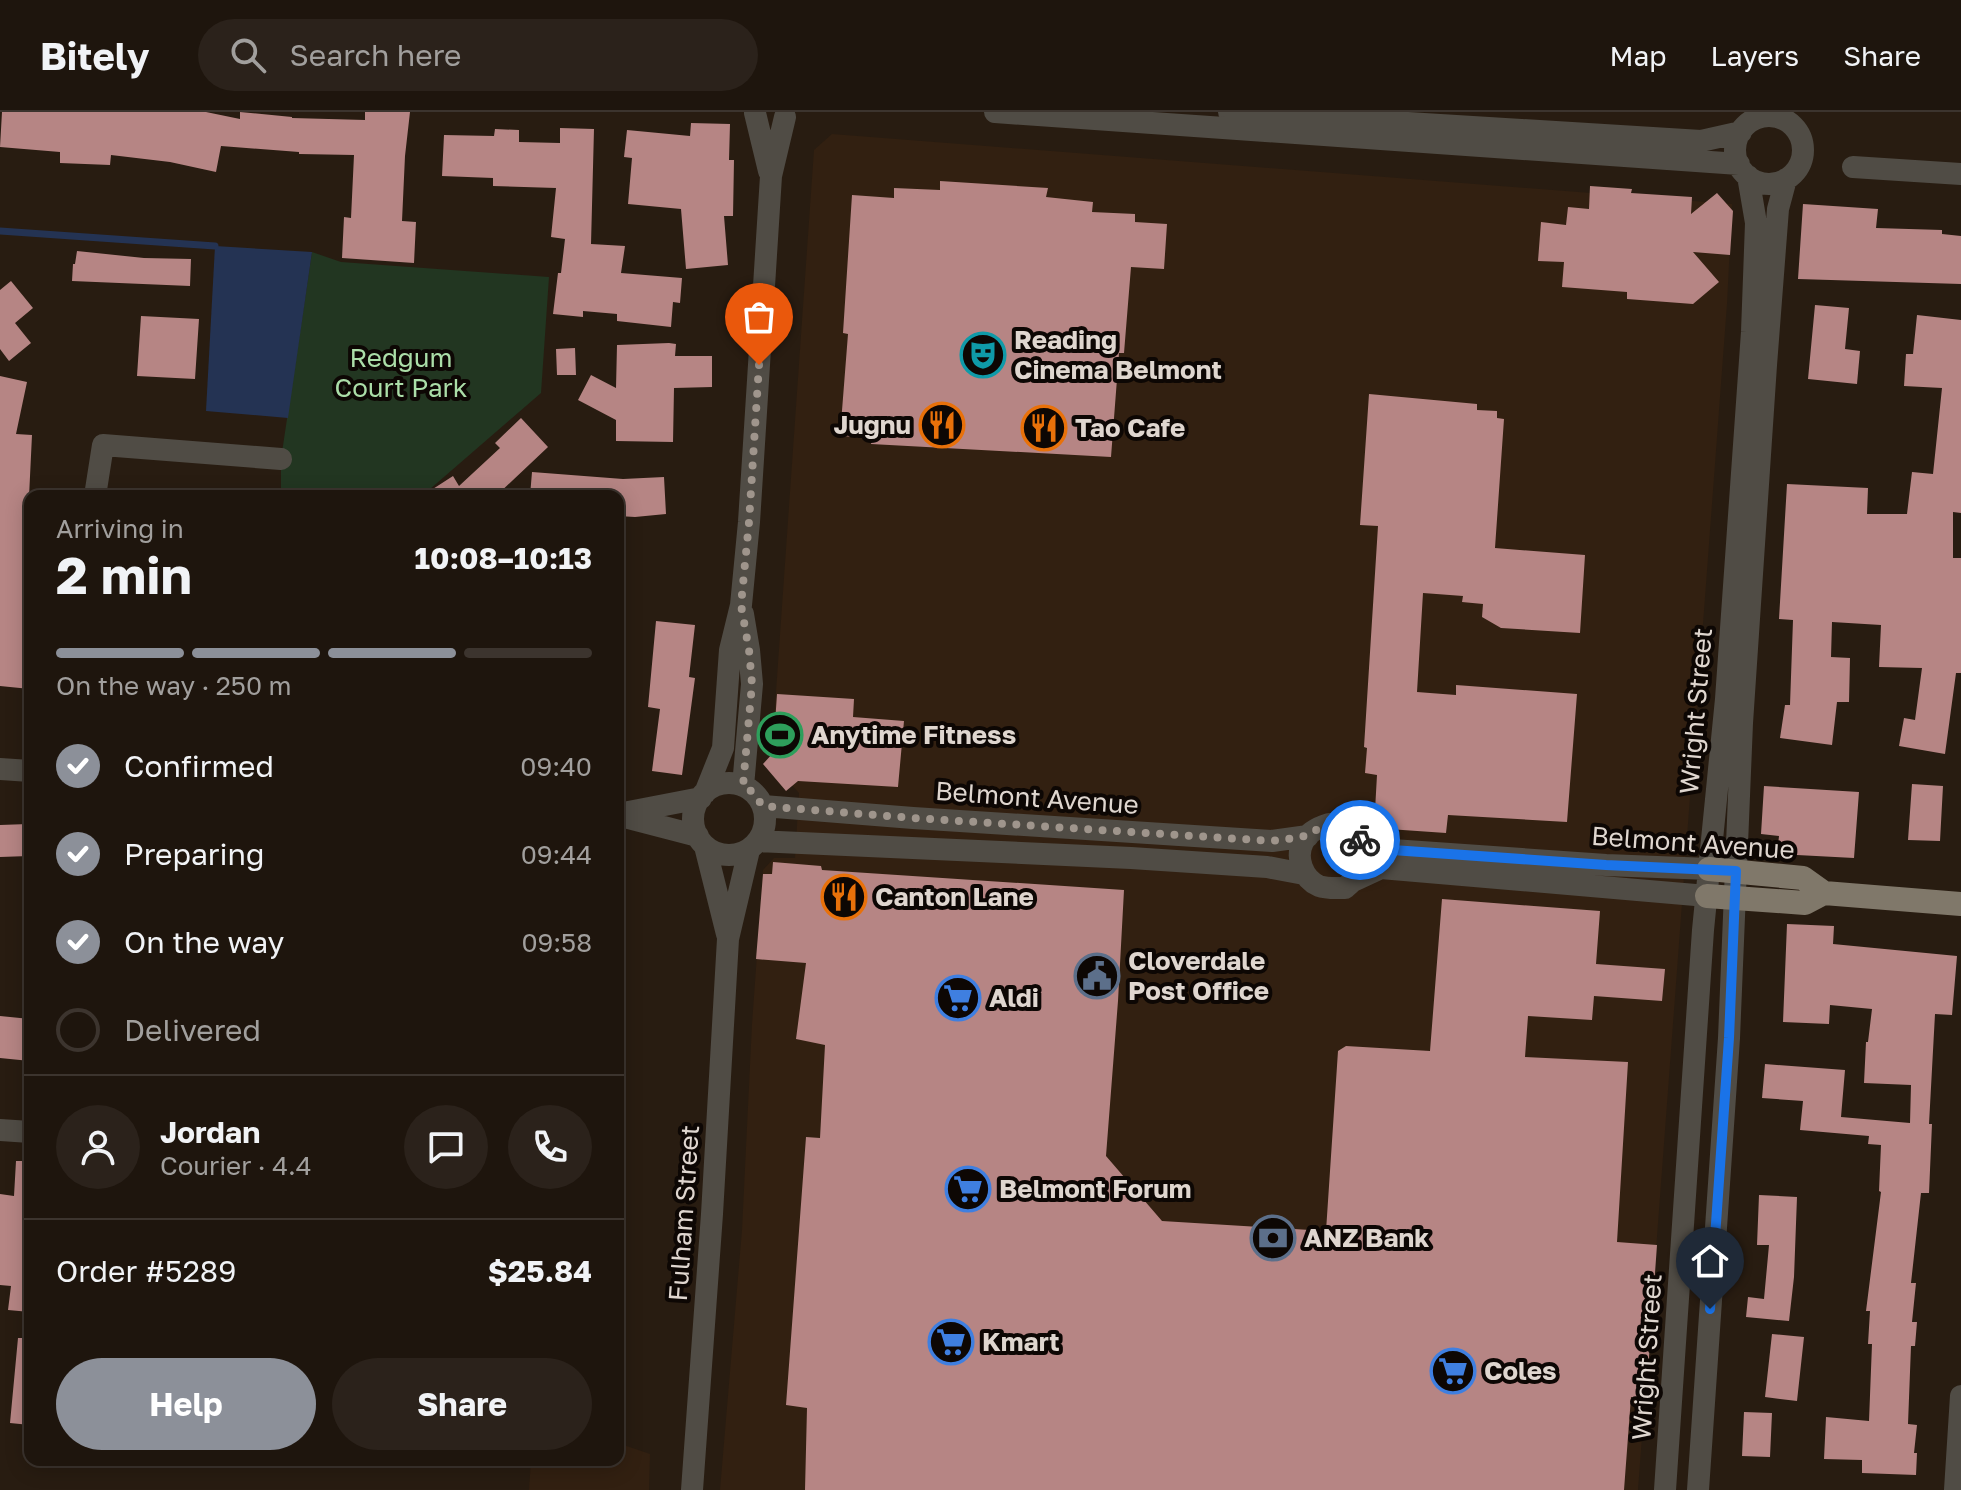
<!DOCTYPE html>
<html lang="en">
<head>
<meta charset="utf-8">
<style>
	:root { --surface:#1e150d; --page:#2b221b; --text:#f1f3f6; --muted:#a19f9d; --line:#3c342e; --accent:#8c9099 }
	body { margin:0; font-family:"Golos Text",sans-serif; background:var(--page); color:var(--text); height:100vh; display:flex; flex-direction:column; font-size:30px; white-space:nowrap }
	* { box-sizing:border-box; margin:0 }
	p { font-size:26px; color:var(--muted) }
	.icon { flex:none; width:44px; height:44px; fill:none; stroke:currentColor; stroke-width:2; stroke-linecap:round; stroke-linejoin:round }
	.map { position:relative; flex:1; overflow:hidden }
	.drawer { position:absolute; left:24px; top:378px; width:600px; height:976px; display:flex; flex-direction:column; background:var(--surface); border-radius:16px; box-shadow:0 4px 20px #0003,0 0 0 2px var(--line) }
	.drawer>* { flex:none }
	.pin { position:absolute; display:grid; place-items:center; width:68px; height:68px; color:#fff; margin:-82px -34px; border-radius:50% 50% 50% 0; rotate:-45deg; box-shadow:0 0 8px #0007 }
	.pin .icon { rotate:45deg }
	.courier { position:absolute; display:grid; place-items:center; width:80px; height:80px; margin:-40px; border:6px solid #1a73e8; border-radius:50%; background:#fff; color:#222; box-shadow:0 2px 10px #0007 }
	.overview em { font-style:normal; font-weight:700 }
	.overview div { display:flex; flex-direction:column-reverse }
	.overview { display:flex; align-items:center; justify-content:space-between; height:136px; padding:0 32px }
	h1 { font-size:52px; font-weight:700; line-height:60px }
	.bar { display:grid; grid-template-columns:repeat(4,1fr); gap:12px 8px; align-content:center; height:96px; padding:0 32px }
	.bar i { height:10px; border-radius:6px; background:var(--line) }
	.bar .active { background:var(--accent) }
	.bar p { grid-column:span 4 }
	.line { display:flex; align-items:center; gap:20px; padding:0 32px; border-top:2px solid var(--line) }
	.line div { flex:1 }
	.round { display:grid; place-items:center; flex:none; width:84px; height:84px; border-radius:42px; background:var(--page) }
	ol { padding:0 32px; list-style:none }
	li { display:flex; align-items:center; gap:24px; height:88px }
	li p { margin-inline-start:auto }
	li .icon { padding:8px; border-radius:50%; background:var(--accent); color:#fff; stroke-width:4 }
	li:last-child { color:var(--muted) }
	li i { width:44px; height:44px; border:4px solid var(--line); border-radius:50% }
	.button { display:flex; gap:16px; margin-top:auto; padding:16px 32px }
	.button a { flex:1; height:92px; border-radius:48px; background:var(--accent); color:#fff; font-size:32px; font-weight:700; line-height:92px; text-align:center }
	.button a+a { background:var(--page); color:var(--text) }
	header { display:flex; align-items:center; gap:48px; box-sizing:border-box; height:112px; padding:0 40px; background:var(--surface); border-bottom:2px solid var(--line) }
	header strong { font-size:38px }
	nav { display:flex; gap:44px; margin-inline-start:auto; font-size:28px }
	.search { width:560px; height:72px; background:var(--page); display:flex; align-items:center; gap:20px; box-sizing:border-box; padding:0 28px; border-radius:44px; color:var(--muted); font-size:30px }
	.map>svg:first-child { display:block }
</style>
</head>
<body>
<header>
<strong>Bitely</strong>
<div class="search"><svg class="icon" aria-label="search" viewBox="0 0 24 24"><circle cx="10" cy="10" r="6"/><path d="M15 15l6 6"/></svg>Search here</div>
<nav><a>Map</a><a>Layers</a><a>Share</a></nav>
</header>
<div class="map">
<svg width="1961" height="1378" viewBox="0 0 1961 1378">
	<rect width="100%" height="100%" fill="#281c11"/>
	<path fill="#322011" d="M832 22 1732 92 1727 192 1638 1378H720L742 1118 752 912 763 758 774 746H795L799 681 771 651 814 38Z
		M618 1331 650 1342 649 1378H529L531 1348H618Z"/>
	<path fill="#223621" d="M312 140 341 150 549 165 541 281 422 384H281V347Z"/>
	<path fill="#243353" d="M215 134 312 140 288 306 206 299Z"/>
	<g fill="none" stroke-linecap="round" stroke-linejoin="round">
		<path stroke="#243353" stroke-width="7" d="M0 119 215 134"/>
	</g>
	<path fill="#b68584" d="M2 0H206L240 7V0L292 5V6L365 8V0H410L405 44 402 109 416 110 414 151 342 146 344 105 351 106 354 43 299 42V40L221 34 216 60 170 50 111 43 110 53 60 51V40L0 35Z
		M691 11 730 12 729 48H734L733 104H724L728 153 686 157 681 97 628 92 632 46 624 45 627 18 690 24Z
		M560 16 594 17 591 132 625 134 621 161 682 166 680 191 673 190 671 215 617 209V202L583 199V205L553 202 558 161H561L565 127 551 125 556 76 493 74V66L442 64 444 23 494 24 495 17 519 18V30L560 31Z
		M940 69 1048 76 1046 85 1093 90 1092 100 1135 102V110L1167 112 1164 157 1131 155 1124 241H1119L1111 345 871 332 872 326 840 324 848 222 843 221 852 83 894 86V76L940 78Z
		M1590 74 1632 77 1631 81 1692 85 1691 102 1717 81 1733 99 1730 143 1693 140 1719 170 1693 192 1627 187V180L1562 175 1564 150 1538 149 1541 110 1566 113 1568 95 1589 97Z
		M1803 92 1878 97 1876 116 1942 118V122L1961 124V172L1798 167Z
		M77 139 144 146 191 147 190 174 72 169 73 152H75Z
		M11 169 33 196 15 211 31 231 9 249 0 237V178Z
		M1815 193 1849 196 1845 237 1860 239 1857 272 1808 267Z
		M1917 203 1961 208V401L1953 400V446H1961V561H1956L1945 642 1899 634 1904 606 1915 608 1922 556 1879 555 1881 513 1832 510 1831 545 1850 546 1849 590H1837L1832 633 1780 626 1785 593H1790L1793 508 1779 507 1787 372 1868 376 1867 402H1907L1912 360 1933 362 1942 276 1904 274 1906 242H1913Z
		M141 204 199 207 195 267 137 264Z
		M669 231 676 232 675 244H712V275L674 276 673 330 616 329V308L578 288 591 263 616 276 617 233Z
		M575 236 576 263H557L556 237Z
		M0 264 27 270 16 322 32 323 29 385 30 577 0 574Z
		M1369 282 1477 292V298L1497 299V306L1504 307 1495 436 1585 443 1580 521 1501 516 1482 505 1483 492 1462 490 1463 484 1423 481 1417 580 1456 583V573L1577 582 1567 710 1448 703 1446 721 1374 716 1377 663 1365 661 1367 636 1364 635 1378 414 1360 413Z
		M521 306 548 335 496 384H422L453 364 459 374 500 336 495 331Z
		M532 360 623 367 664 365 666 402 635 405 618 404V384H530Z
		M656 509 695 513 689 565 695 566 682 663 652 659 660 597 648 595Z
		M777 582 854 587 853 605 904 609 898 675 798 669 786 679 763 652 773 641Z
		M1912 672 1943 674 1940 729 1908 728Z
		M1764 674 1859 680 1854 746 1777 742 1779 724 1761 722Z
		M28 712 29 744 0 745V713Z
		M773 750 821 754 822 758 1124 778 1118 889 1106 1044 1162 1109 1326 1119 1338 939 1346 934 1430 939 1442 787 1600 799 1596 852 1665 857 1662 889 1594 884 1592 908 1528 904 1525 945 1628 950 1617 1130 1657 1133 1646 1287 1631 1285 1624 1378H805L807 1296 786 1293 806 1025 820 1026 825 933 796 927 806 851 756 847 763 762H772Z
		M1787 812 1834 814 1833 832 1957 844 1952 903 1935 902 1929 1012H1932L1929 1081H1921L1911 1171H1916L1912 1210H1917L1915 1234H1911L1908 1312 1917 1313 1914 1341H1917L1916 1363 1862 1361V1348L1824 1347 1826 1305 1869 1309 1872 1232H1868L1870 1199H1866L1881 1080 1879 1079 1881 1033 1868 1032 1869 1024 1800 1018 1803 989 1762 986 1765 952 1845 958 1841 1005 1910 1011 1911 973 1864 971 1866 930H1868L1872 897 1830 893 1829 912 1783 910Z
		M0 904 30 907V949L0 946Z
		M16 1049H30V1200L8 1198 11 1174 0 1173V1082L14 1084Z
		M1759 1083 1797 1085 1794 1165 1789 1209 1746 1205 1748 1185 1764 1187 1769 1133H1757Z
		M1772 1222 1804 1225 1797 1289 1765 1285Z
		M18 1226H30V1313L10 1311Z
		M1744 1300 1772 1301 1770 1345 1742 1344Z"/>
	<g fill="none" stroke-linecap="round" stroke-linejoin="round">
		<path stroke="#504c45" stroke-width="22" d="M995 0 1739 52
			M1229 0 1701 29 1741 20
			M755 1 769 59
			M1735 38a34 34 0 1 1 68 0a34 34 0 1 1-68 0Z
			M1853 55 1961 62
			M95 384 103 333 281 347
			M0 657 30 659
			M693 707a36 36 0 1 1 72 0a36 36 0 1 1-72 0Z
			M743 674 752 572 749 538 743 502
			M705 681 723 636 730 538 741 493 749 410 771 64 785 5
			M763 694 913 706 1272 729 1308 724
			M618 702 701 686
			M621 704 698 724
			M1329 712C1352 714 1371 732 1362 756 1358 764 1351 771 1345 776 1337 776 1327 777 1319 774 1303 767 1295 746 1303 730 1308 720 1319 715 1329 712Z
			M758 729 1131 746 1267 755 1304 762
			M1362 732 1378 737 1606 753 1709 757
			M705 734 727 822
			M1353 769 1381 756 1707 784
			M0 1018 30 1020
			M692 1378 712 1102 728 827 749 738
			M1665 1378 1703 818 1726 587 1752 220 1756 111 1748 64
			M1698 1378 1729 926 1742 611 1766 253 1778 97 1786 67
			M1955 1378 1961 1284"/>
		<path stroke="#80786a" stroke-width="24" d="M1709 757 1803 766 1824 781
			M1707 784 1805 791 1824 781 1961 792"/>
	</g>
	<g fill="none" stroke-linecap="round" stroke-linejoin="round">
		<path stroke="#9f958c" stroke-width="8" stroke-dasharray="0 14.4" d="M759 253 749 410 741 493 749 538 752 572 743 674 751 679 763 694 913 706 1272 729C1283 727 1294 727 1304 724 1311 723 1315 718 1321 715 1337 708 1349 716 1360 728"/>
		<path stroke="#1a73e8" stroke-width="10" d="M1360 728 1362 732 1378 737 1606 753 1736 759 1729 926 1710 1197"/>
	</g>
	<defs>
		<g id="theatre-ring" transform="scale(2.3)"><circle r="9.5" fill="#0d0704" stroke="#0f9aa8" stroke-width="1.5"/><path d="M-5-5.5Q0-4 5-5.5V0Q5 5 0 6Q-5 5-5 0ZM-3.3-2.5H-1v1.5H-3.3ZM1-2.5H3.3v1.5H1ZM-2.8 1Q0 5.5 2.8 1Z" fill="#0f9aa8"/></g>
		<g id="restaurant-ring" transform="scale(2.3)"><circle r="9.5" fill="#0d0704" stroke="#e8710a" stroke-width="1.5"/><path d="M-5-6h1v4h1v-4h1v4h1v-4h1v5L-1.5 .5V6h-2V.5L-5-1ZM5-6V6H3V1.5H1.5Q1.5-4 5-6Z" fill="#e8710a"/></g>
		<g id="stadium-ring" transform="scale(2.3)"><circle r="9.5" fill="#0d0704" stroke="#2e9e5b" stroke-width="1.5"/><path d="M0-5a6.5 5 0 1 0 0 10a6.5 5 0 1 0 0-10ZM-3.5-1.8h7v3.6h-7Z" fill="#2e9e5b"/></g>
		<g id="civic-ring" transform="scale(2.3)"><circle r="9.5" fill="#0d0704" stroke="#5c6f8a" stroke-width="1.5"/><path d="M-.6-6.5H3V-4.5H.6V-3L4-1V1h2V6H-6V1h2V-1L-.6-3ZM-1.2 2.5V6h2.4V2.5Z" fill="#5c6f8a"/></g>
		<g id="supermarket-ring" transform="scale(2.3)"><circle r="9.5" fill="#0d0704" stroke="#3f7fe0" stroke-width="1.5"/><path d="M-6-5.5h2.5l.6 2H6L4.5 2H-2.5L-4.4-4H-6ZM-1.5 3.2a1.3 1.3 0 1 0 .1 0ZM3 3.2a1.3 1.3 0 1 0 .1 0Z" fill="#3f7fe0"/></g>
		<g id="bank-ring" transform="scale(2.3)"><circle r="9.5" fill="#0d0704" stroke="#5c6f8a" stroke-width="1.5"/><path d="M-6-4H6V4H-6ZM0-2.3a2.3 2.3 0 1 0 0 4.6a2.3 2.3 0 1 0 0-4.6Z" fill="#5c6f8a"/></g>
	</defs>
	<g fill-rule="evenodd">
		<use href="#theatre-ring" x="983" y="243"/>
		<use href="#restaurant-ring" x="942" y="313"/>
		<use href="#restaurant-ring" x="1044" y="316"/>
		<use href="#stadium-ring" x="780" y="623"/>
		<use href="#restaurant-ring" x="844" y="785"/>
		<use href="#civic-ring" x="1097" y="864"/>
		<use href="#supermarket-ring" x="958" y="886"/>
		<use href="#supermarket-ring" x="968" y="1077"/>
		<use href="#bank-ring" x="1273" y="1126"/>
		<use href="#supermarket-ring" x="951" y="1230"/>
		<use href="#supermarket-ring" x="1453" y="1259"/>
	</g>
	<g text-anchor="middle" stroke-width="8" stroke-linejoin="round" paint-order="stroke">
		<g font-size="26" font-weight="bold" fill="#dfd6cf" stroke="#0d0704" text-anchor="start">
			<text x="1014" y="237">Reading<tspan x="1014" dy="30">Cinema Belmont</tspan></text>
			<text x="911" y="322" text-anchor="end">Jugnu</text>
			<text x="1075" y="325">Tao Cafe</text>
			<text x="811" y="632">Anytime Fitness</text>
			<text x="875" y="794">Canton Lane</text>
			<text x="1128" y="858">Cloverdale<tspan x="1128" dy="30">Post Office</tspan></text>
			<text x="989" y="895">Aldi</text>
			<text x="999" y="1086">Belmont Forum</text>
			<text x="1304" y="1135">ANZ Bank</text>
			<text x="982" y="1239">Kmart</text>
			<text x="1484" y="1268">Coles</text>
		</g>
		<g font-size="26" fill="#abdea8" stroke="#0d0704">
			<text x="401" y="255">Redgum<tspan x="401" dy="30">Court Park</tspan></text>
		</g>
		<g font-size="26" fill="#dfd6cf" stroke="#0d0704">
			<text transform="translate(1696 599) rotate(-85)" y="9">Wright Street</text>
			<text transform="translate(1037 686) rotate(4)" y="9">Belmont Avenue</text>
			<text transform="translate(1693 731) rotate(4)" y="9">Belmont Avenue</text>
			<text transform="translate(684 1101) rotate(-86)" y="9">Fulham Street</text>
			<text transform="translate(1647 1245) rotate(-86)" y="9">Wright Street</text>
		</g>
	</g>
</svg>
<div class="pin" style="left:759px;top:253px;background:#ea580c"><svg class="icon" aria-label="bag" viewBox="0 0 24 24"><path d="M5 8h14l-1 12H6zM9 8a3 3 0 0 1 6 0"/></svg></div>
<div class="pin" style="left:1710px;top:1197px;background:#1f2937"><svg class="icon" aria-label="home" viewBox="0 0 24 24"><path d="M3 11l9-7 9 7M6 9v11h12V9"/></svg></div>
<div class="courier" style="left:1360px;top:728px"><svg class="icon" aria-label="bike" viewBox="0 0 24 24"><circle cx="6" cy="16" r="4"/><circle cx="18" cy="16" r="4"/><path d="M6 16l4-8h5l3 8M10 8l3 8H6M13 5h3"/></svg></div>
<section class="drawer">
<div class="overview"><div><h1>2 min</h1><p>Arriving in</p></div><em>10:08–10:13</em></div>
<div class="bar"><i class="active"></i><i class="active"></i><i class="active"></i><i></i><p>On the way · 250 m</p></div>
<ol>
<li><svg class="icon" aria-label="check" viewBox="0 0 24 24"><path d="M5 12l5 5 9-10"/></svg>Confirmed<p>09:40</p></li>
<li><svg class="icon" aria-label="check" viewBox="0 0 24 24"><path d="M5 12l5 5 9-10"/></svg>Preparing<p>09:44</p></li>
<li><svg class="icon" aria-label="check" viewBox="0 0 24 24"><path d="M5 12l5 5 9-10"/></svg>On the way<p>09:58</p></li>
<li><i></i>Delivered</li>
</ol>
<div class="line" style="height:144px"><a class="round"><svg class="icon" aria-label="person" viewBox="0 0 24 24"><circle cx="12" cy="8" r="4"/><path d="M4 21q1-7 8-7t8 7"/></svg></a><div><b>Jordan</b><p>Courier · 4.4</p></div><a class="round"><svg class="icon" aria-label="chat" viewBox="0 0 24 24"><path d="M4 5h16v11H9l-5 4z"/></svg></a><a class="round"><svg class="icon" aria-label="phone" viewBox="0 0 24 24"><path d="M5 4h4l2 5-3 2q2 4 5 5l2-3 5 2v4C11 20 4 13 5 4z"/></svg></a></div>
<div class="line" style="height:104px"><div>Order #5289</div><b>$25.84</b></div>
<div class="button"><a>Help</a><a>Share</a></div>
</section>
</div>
</body>
</html>
